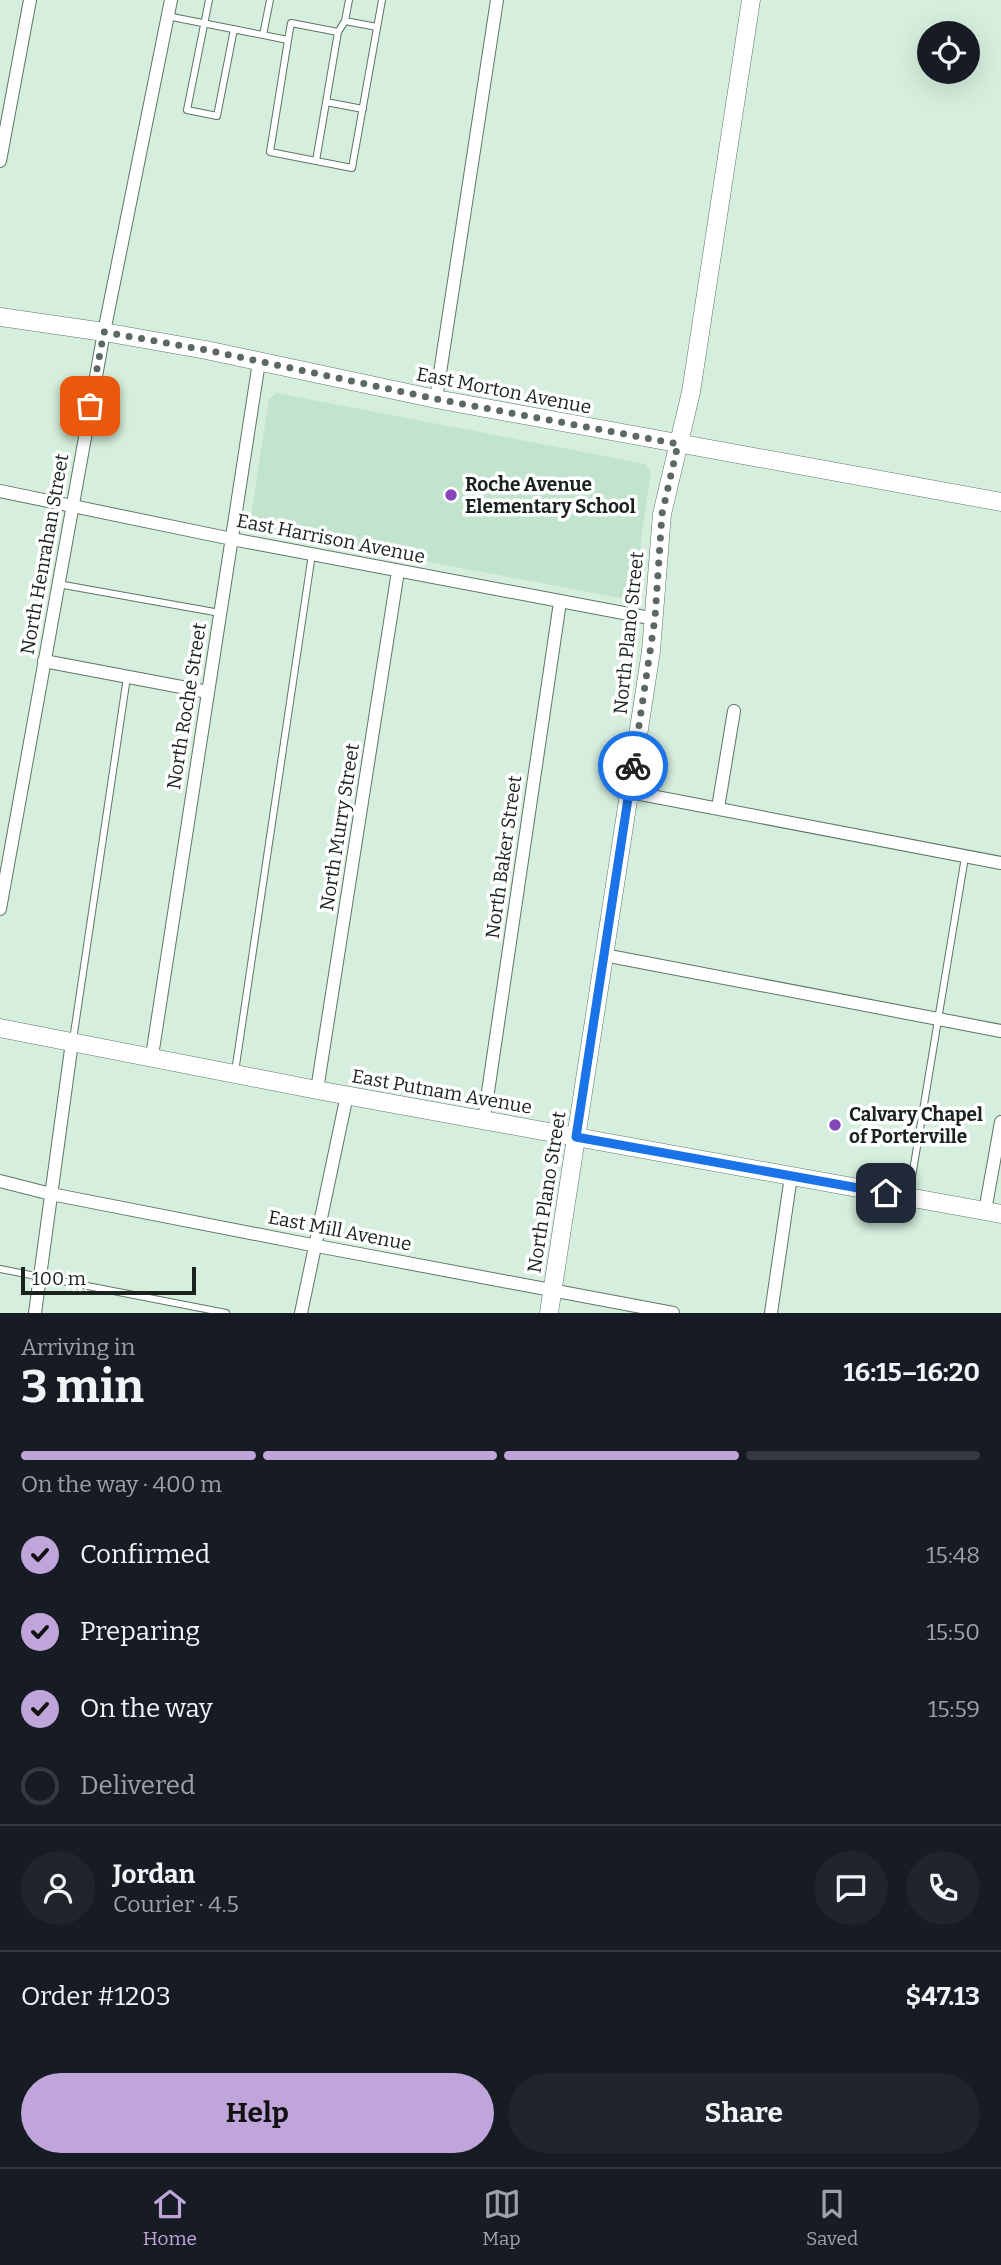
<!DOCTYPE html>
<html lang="en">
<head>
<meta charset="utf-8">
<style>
	:root { --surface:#171b24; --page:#20242c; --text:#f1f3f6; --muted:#9ea1a6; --line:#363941; --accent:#c0a5db }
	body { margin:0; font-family:Bitter,serif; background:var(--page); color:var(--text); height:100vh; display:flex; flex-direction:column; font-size:26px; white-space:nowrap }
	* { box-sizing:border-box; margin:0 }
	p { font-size:23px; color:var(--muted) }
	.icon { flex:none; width:38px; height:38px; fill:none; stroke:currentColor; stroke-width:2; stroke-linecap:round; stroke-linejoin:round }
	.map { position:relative; height:1313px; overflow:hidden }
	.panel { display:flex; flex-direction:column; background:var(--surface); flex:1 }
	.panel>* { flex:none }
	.controls { position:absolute; left:917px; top:21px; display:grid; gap:14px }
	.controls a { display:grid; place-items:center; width:63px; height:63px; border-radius:50%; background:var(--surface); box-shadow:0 7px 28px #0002; font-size:35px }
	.scale { position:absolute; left:21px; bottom:18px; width:175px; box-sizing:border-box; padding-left:7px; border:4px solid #19221c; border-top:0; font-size:19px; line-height:24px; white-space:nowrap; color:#19221c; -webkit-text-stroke:5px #fff; paint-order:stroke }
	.pin { position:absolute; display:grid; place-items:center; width:60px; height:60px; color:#fff; margin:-30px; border-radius:14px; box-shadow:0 4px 10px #0006 }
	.courier { position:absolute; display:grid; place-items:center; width:70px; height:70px; margin:-35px; border:5px solid #1a73e8; border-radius:50%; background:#fff; color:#222; box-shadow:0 2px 9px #0007 }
	.head em { font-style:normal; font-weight:700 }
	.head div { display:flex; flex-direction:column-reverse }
	.head { display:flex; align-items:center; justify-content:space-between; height:119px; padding:0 21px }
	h1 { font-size:46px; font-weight:700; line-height:52px }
	.bar { display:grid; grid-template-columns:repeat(4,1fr); gap:10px 7px; align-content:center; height:84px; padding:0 21px }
	.bar i { height:9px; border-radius:5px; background:var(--line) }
	.bar .active { background:var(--accent) }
	.bar p { grid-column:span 4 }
	.line { display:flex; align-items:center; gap:18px; padding:0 21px; border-top:2px solid var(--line) }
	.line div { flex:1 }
	.round { display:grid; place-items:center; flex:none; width:74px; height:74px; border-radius:37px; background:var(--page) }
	ol { padding:0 21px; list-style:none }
	li { display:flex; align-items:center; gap:21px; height:77px }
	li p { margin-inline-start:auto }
	li .icon { padding:7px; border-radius:50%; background:var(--accent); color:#111; stroke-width:4 }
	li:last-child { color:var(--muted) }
	li i { width:38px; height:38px; border:4px solid var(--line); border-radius:50% }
	.button { display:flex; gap:14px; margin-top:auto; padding:14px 21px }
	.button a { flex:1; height:80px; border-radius:42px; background:var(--accent); color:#111; font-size:28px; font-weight:700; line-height:80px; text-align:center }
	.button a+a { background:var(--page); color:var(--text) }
	.menu { display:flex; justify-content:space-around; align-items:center; height:98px; border-top:2px solid var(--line); background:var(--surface); font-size:19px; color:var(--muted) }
	.menu a { display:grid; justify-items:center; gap:4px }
	.menu .active { color:var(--accent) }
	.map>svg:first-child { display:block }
</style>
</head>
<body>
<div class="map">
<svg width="1001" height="1313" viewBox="0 0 1001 1313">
	<rect width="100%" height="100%" fill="#d5eedd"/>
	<path fill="#c2e3cd" d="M277 393 645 464 651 473 642 531 638 595 631 600 249 528 269 399Z"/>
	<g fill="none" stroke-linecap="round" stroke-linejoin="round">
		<g stroke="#5f7667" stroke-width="8">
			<path id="lane" d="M209 0 187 110 217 116 234 29
				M167 16 288 40 270 152 352 168 382 0
				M345 21 349 0
				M263 35 270 0
				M288 40 291 23 338 32
				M326 102 363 109
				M316 161 338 32 345 21 377 27
				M58 584 220 613
				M73 1040 127 677
				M235 1072 312 554
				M909 1195 965 857
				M0 1269 226 1313"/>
		</g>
		<g stroke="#5f7667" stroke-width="14">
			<path id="street" d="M0 161 30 0
				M436 399 497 0
				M0 491 232 539 655 619
				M44 661 208 692
				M630 792 1001 863
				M718 808 734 711
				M0 909 104 332 171 0
				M604 955 1001 1031
				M152 1056 259 362
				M317 1090 398 571
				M484 1119 560 602
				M0 1181 51 1194 317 1246 673 1313
				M985 1211 1001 1122
				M35 1313 72 1042
				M301 1313 347 1095
				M771 1313 791 1176"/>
		</g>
		<g stroke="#5f7667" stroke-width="19">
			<path id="secondary" d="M0 317 104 332 206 350 436 399 1001 502
				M0 1028 317 1090 1001 1214
				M549 1313 651 651 662 514 691 392 751 0"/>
		</g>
		<use href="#lane" stroke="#fff" stroke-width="6"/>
		<use href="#street" stroke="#fff" stroke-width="12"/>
		<use href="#secondary" stroke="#fff" stroke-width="18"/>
	</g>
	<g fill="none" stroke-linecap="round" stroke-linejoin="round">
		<path stroke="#5b6960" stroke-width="7" stroke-dasharray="0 12.6" d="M90 406 104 332 206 350 436 399 678 444 662 514 655 618 633 766"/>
		<path stroke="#1a73e8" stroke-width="9" d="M633 766 576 1137 886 1193"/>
	</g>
	<g fill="#8546bb" stroke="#fff" stroke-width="2.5">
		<circle cx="451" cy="495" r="7"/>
		<circle cx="835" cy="1125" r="7"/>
	</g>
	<g text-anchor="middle" stroke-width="7" stroke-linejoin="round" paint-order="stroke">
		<g font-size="19" fill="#19221c" stroke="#fff">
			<text transform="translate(504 390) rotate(11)" y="7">East Morton Avenue</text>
			<text transform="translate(331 538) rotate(11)" y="7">East Harrison Avenue</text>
			<text transform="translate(44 554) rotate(-80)" y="7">North Henrahan Street</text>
			<text transform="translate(628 633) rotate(-84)" y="7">North Plano Street</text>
			<text transform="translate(186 706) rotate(-81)" y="7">North Roche Street</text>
			<text transform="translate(339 827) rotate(-81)" y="7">North Murry Street</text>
			<text transform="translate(503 857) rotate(-82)" y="7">North Baker Street</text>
			<text transform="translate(442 1091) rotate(10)" y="7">East Putnam Avenue</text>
			<text transform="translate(546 1192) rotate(-81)" y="7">North Plano Street</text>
			<text transform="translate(340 1230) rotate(11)" y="7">East Mill Avenue</text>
		</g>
		<g font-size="19" font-weight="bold" fill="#19221c" stroke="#fff" text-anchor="start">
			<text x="465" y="491">Roche Avenue<tspan x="465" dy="22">Elementary School</tspan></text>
			<text x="849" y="1121">Calvary Chapel<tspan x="849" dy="22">of Porterville</tspan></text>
		</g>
	</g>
</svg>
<div class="controls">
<a><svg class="icon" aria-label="locate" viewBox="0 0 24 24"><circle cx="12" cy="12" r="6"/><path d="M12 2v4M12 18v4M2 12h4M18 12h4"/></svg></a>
</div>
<div class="scale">100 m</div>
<div class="pin" style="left:90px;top:406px;background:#ea580c"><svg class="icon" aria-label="bag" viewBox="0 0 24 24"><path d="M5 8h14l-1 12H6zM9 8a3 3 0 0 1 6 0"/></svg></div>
<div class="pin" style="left:886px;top:1193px;background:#1f2937"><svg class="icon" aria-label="home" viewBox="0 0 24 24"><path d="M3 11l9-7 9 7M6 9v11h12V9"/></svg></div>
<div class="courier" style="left:633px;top:766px"><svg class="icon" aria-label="bike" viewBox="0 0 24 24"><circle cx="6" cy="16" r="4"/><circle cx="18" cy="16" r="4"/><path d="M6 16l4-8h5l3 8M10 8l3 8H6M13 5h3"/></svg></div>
</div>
<section class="panel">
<div class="head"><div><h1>3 min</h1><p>Arriving in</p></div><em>16:15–16:20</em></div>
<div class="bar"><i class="active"></i><i class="active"></i><i class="active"></i><i></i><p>On the way · 400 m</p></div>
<ol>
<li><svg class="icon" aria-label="check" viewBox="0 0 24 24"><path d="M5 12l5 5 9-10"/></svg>Confirmed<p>15:48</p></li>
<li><svg class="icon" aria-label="check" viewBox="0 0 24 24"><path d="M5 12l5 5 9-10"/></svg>Preparing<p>15:50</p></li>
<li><svg class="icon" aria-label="check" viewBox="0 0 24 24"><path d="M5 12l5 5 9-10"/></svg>On the way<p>15:59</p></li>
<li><i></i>Delivered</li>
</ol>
<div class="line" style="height:126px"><a class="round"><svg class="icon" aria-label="person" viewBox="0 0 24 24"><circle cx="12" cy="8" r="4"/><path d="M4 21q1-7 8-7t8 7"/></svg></a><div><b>Jordan</b><p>Courier · 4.5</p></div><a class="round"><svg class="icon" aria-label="chat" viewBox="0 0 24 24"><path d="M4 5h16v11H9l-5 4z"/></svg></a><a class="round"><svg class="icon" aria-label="phone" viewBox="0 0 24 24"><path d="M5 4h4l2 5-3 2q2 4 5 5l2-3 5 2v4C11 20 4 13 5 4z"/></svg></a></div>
<div class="line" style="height:91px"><div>Order #1203</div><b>$47.13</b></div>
<div class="button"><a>Help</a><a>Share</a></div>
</section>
<nav class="menu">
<a class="active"><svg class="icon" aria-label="home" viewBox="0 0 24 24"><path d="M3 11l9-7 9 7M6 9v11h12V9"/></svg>Home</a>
<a><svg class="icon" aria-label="map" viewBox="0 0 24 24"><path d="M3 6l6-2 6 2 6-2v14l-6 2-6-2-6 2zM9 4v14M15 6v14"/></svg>Map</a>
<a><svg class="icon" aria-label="saved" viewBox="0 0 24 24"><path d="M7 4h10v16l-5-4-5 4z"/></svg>Saved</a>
</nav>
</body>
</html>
